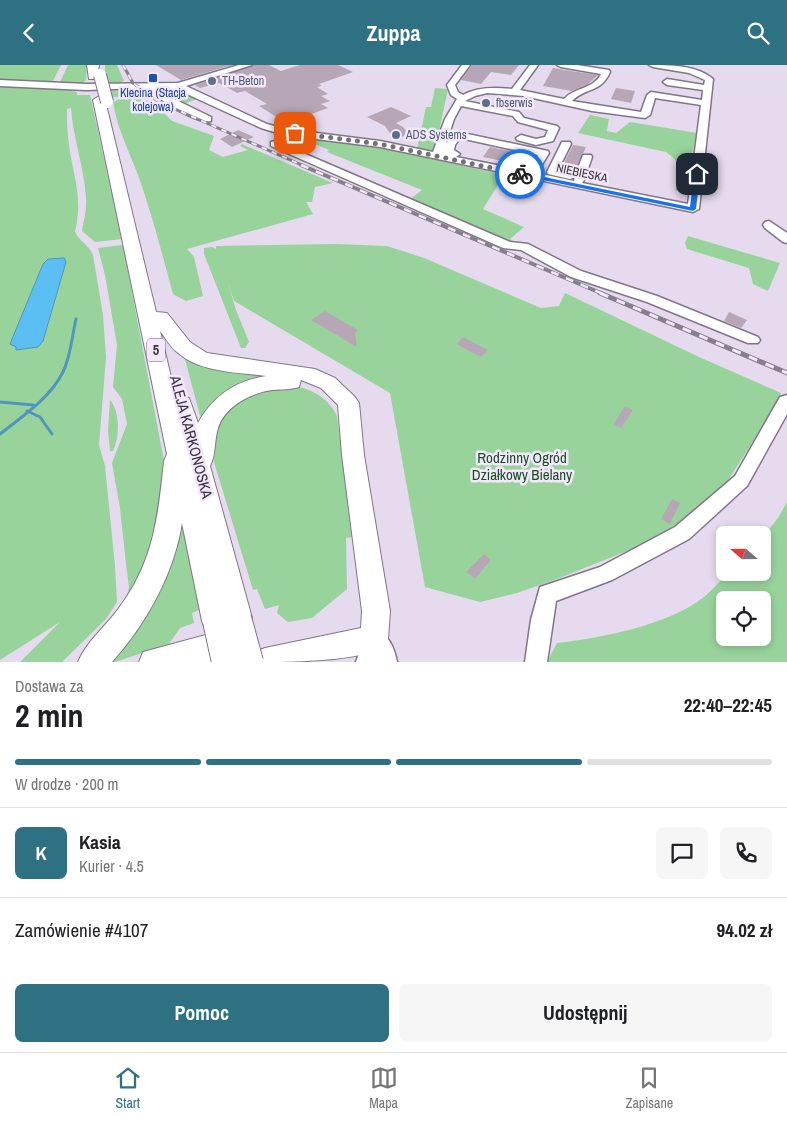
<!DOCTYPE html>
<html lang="pl">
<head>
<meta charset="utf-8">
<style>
	:root { --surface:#fff; --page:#f6f6f6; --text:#202124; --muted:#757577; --line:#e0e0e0; --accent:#2e7182 }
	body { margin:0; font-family:"Archivo Narrow",sans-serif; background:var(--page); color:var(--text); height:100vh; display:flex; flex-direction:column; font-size:19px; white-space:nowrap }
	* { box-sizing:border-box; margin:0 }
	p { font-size:16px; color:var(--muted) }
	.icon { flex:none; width:28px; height:28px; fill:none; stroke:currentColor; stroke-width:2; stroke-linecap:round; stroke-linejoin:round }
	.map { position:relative; height:597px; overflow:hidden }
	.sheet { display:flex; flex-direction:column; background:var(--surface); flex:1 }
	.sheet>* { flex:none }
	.needle { width:32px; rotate:290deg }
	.buttons { position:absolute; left:716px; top:461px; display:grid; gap:10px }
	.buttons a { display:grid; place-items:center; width:55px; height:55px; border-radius:8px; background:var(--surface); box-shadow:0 2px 8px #0003; font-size:25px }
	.pin { position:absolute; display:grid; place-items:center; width:42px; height:42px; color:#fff; margin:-21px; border-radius:10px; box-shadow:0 2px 8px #0006 }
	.courier { position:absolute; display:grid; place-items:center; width:50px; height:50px; margin:-25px; border:4px solid #1a73e8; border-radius:50%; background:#fff; color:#222; box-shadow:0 1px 6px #0007 }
	.overview em { font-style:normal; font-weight:700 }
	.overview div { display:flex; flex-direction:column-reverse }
	.overview { display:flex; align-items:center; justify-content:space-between; height:85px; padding:0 15px }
	h1 { font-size:32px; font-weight:700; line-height:38px }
	.bar { display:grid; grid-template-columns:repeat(4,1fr); gap:8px 5px; align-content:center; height:60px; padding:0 15px }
	.bar i { height:6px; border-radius:4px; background:var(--line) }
	.bar .selected { background:var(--accent) }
	.bar p { grid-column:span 4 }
	.line { display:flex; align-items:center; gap:12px; padding:0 15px; border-top:1px solid var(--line) }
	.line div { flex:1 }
	.round { display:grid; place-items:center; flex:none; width:52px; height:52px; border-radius:8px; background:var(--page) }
	.button { display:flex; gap:10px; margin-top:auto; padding:10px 15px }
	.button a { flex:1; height:58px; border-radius:8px; background:var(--accent); color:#fff; font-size:20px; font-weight:700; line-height:58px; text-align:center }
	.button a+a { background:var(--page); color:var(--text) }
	header { display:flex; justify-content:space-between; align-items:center; height:65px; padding:0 15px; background:var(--accent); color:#fff; font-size:22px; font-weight:700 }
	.dock { display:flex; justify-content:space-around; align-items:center; height:70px; border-top:1px solid var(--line); background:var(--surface); font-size:14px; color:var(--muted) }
	.dock a { display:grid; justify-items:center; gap:2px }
	.dock .selected { color:var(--accent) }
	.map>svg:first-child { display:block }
</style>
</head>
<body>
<header><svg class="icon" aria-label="back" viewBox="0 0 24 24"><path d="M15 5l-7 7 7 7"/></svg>Zuppa<svg class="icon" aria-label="search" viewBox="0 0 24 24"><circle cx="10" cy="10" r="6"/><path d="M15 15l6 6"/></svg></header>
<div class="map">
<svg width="787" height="597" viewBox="0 0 787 597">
	<rect width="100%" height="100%" fill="#e5daee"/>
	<path fill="#98d39c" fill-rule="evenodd" d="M0 0H61L52 18 0 16Z
		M68 0H87L86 15 81 20 59 19Z
		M105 0H117L124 16H122L123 19H109L105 7Z
		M0 21 72 24 71 26 77 27V30H90L122 174 95 177 82 166C84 154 87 144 86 132 84 102 73 73 71 43L67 44C67 52 67 62 68 71 71 107 84 128 75 167 80 177 89 180 93 190L103 250 106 292 99 380 105 401 115 501 117 537 106 554 62 597H20L60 557 0 595Z
		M161 22 177 24 200 33 181 40 160 25Z
		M435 23 448 24 435 85 428 87 417 84 426 42H431Z
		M111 26 133 27 158 42 172 56 214 71 209 85 223 92 248 85 240 81 242 79 333 118 315 122 312 137H306L313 149 187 184 194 192 203 231 186 236 173 229C162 189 152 149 138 110 129 86 117 63 113 37L124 32H112Z
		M590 50 609 54 607 66 616 68 630 57 697 68 688 104 687 128 675 125 681 118C682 102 678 96 666 87L578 68Z
		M316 75 362 78 504 110 483 144 524 162 510 174 516 178 409 135 422 125 327 87 329 85 317 80 312 82 308 81Z
		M688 171 780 198 768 226 753 219 749 203 687 184 685 178Z
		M336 179 387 181 424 193 541 243 559 241 565 228 699 292 781 328 775 342 727 417 687 452 647 478 557 514 517 528 480 537 425 522 390 328 234 236 227 215 236 245 249 277 245 283H241L204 189V183L212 182 216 184V181Z
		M123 180 164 396V428L153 487 127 532 129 522 126 499 120 443 112 398 127 359 122 334 113 322 117 280 105 210 98 183Z
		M184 291 279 309 201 354Z
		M289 320C309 323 328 331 337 351L353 472 346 473 347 524 312 553 288 557 277 548 279 540 265 544 257 524 253 525 210 384V367L238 333Z
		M110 335C120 346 120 371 113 386H110L108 365Z
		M787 437V597H547L557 578C601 573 669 560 704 532 712 525 720 516 728 508H762L763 472 778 453ZM725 535H762V572H725Z
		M178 439 200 540 199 545 192 548 194 558 180 563 169 579 115 597H103Z"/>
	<path fill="#5cbff4" stroke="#5296bd" d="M48 194 64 193 66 197 43 276 38 282 16 285V282L10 279 43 199Z"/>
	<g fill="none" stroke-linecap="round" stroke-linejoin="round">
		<path stroke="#5296bd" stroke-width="3" d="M0 337 33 340
			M27 346 40 352 52 369
			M0 369C22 352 51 332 63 307 71 290 72 271 76 254"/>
	</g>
	<path fill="#b7a7b6" d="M156 0H232L181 15Z
		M254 0H269L281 6 300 0H338L353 7 319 19 322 21 317 22 328 29 321 31 330 36 321 39 328 43 306 51 311 54 291 61 259 41 267 39 245 26 237 28 219 18 200 23 195 20Z
		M472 0H519L511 10 491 7 481 19 461 15Z
		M553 3 571 6 598 10 588 19 572 26 543 21Z
		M616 23 635 26 631 38 611 34Z
		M391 42 411 51 396 58 403 62 410 70 393 73 385 61 367 52Z
		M238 65 254 72 232 82 220 74Z
		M573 80 586 82 574 108 561 104Z
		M490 82 524 89 517 99 483 92Z
		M325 246 358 265 355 268 357 282 311 255Z
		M729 247 747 255 741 263 724 256Z
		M463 272 488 285 481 292 456 279Z
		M625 341 633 345 621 363 614 359Z
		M672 434 680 438 670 459 661 454Z
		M484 489 491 495 475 514 466 507Z"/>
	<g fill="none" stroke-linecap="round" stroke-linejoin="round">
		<g stroke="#807688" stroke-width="3">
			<path id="minor" d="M239 0H252L186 21 267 59 285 64 380 76 433 87 445 54 457 34 451 30 447 20 462 0H470L455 20 458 27 463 30C477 22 495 22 512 24L530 0H538L520 25 564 34C575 22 594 24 601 9L561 2 557 0H577L609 5 610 7C601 28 586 22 572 36L641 47 647 30 651 27 702 35 703 25 667 20 663 17 667 14 704 20 705 15 689 8 653 2 649 0C670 0 697 0 713 14L699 144 693 147 380 82 284 70 261 63 176 24 158 23 172 33 211 52V56C198 59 157 35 149 23L86 25 0 21V15L86 19 178 18ZM487 28 524 31 592 46 645 53 650 50 655 33 701 40 688 139 582 118 584 115 592 92 591 90H583L575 111 558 105 571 79 570 77H562L547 107 548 109 570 114 575 112 574 116 537 108 549 88 548 86 458 67 455 68 446 78 454 54 461 41 513 51 518 57 548 65 545 72 536 74 521 70 516 73 517 75 536 80 553 76 559 63 557 61 524 53 519 47 465 36 475 31ZM460 73 538 90 527 106 456 92 460 89 454 85 455 80Z
				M275 76 510 177 528 179 581 206 657 231 758 272 760 275 758 278H748L647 237 571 212 521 185 503 183 271 81V77Z
				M769 156 787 168V178L783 177 765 163 763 160 765 157Z
				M787 330V349L747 421 689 474 612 515 556 536 547 597H525L531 555 540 522 600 502 675 462 735 411 780 332Z
				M374 563C389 570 394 582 397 597H356L367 567Z"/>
		</g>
		<g stroke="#807688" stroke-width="2">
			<path id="major" d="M87 0H99L97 14H89Z
				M99 31 105 35 156 247 167 248 190 277 207 288 315 304 335 313 355 332 359 338 364 390 390 546 388 574 384 584C342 597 295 597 251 597L255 587 265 583 361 563 362 546 342 390 338 340 321 323 301 315 299 322C290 325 282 324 272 325 251 328 225 341 218 363 214 376 216 390 210 401L252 553 248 563 241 565 245 567 249 577 245 587 211 597H139L143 587 213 568 206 566 202 556 182 458C174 509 146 559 112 597H78C86 577 106 561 119 543 154 496 158 452 164 396L167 389 93 35ZM160 266C165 272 170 282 177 287 200 308 237 307 266 311 235 316 213 331 198 358L189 333 182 331 176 333Z"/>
		</g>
		<use href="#minor" fill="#fff" fill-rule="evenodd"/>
		<use href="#major" fill="#fff" fill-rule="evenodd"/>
		<g stroke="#867f8c" stroke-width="3">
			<path id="rail-far2" d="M123 0 133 18 159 37 304 101"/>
		</g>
		<g stroke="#867f8c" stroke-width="4">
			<path id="rail-far1" d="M301 100 603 229"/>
		</g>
		<g stroke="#867f8c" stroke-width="5">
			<path id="rail" d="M600 228 787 308"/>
		</g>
		<use href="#rail-far2" stroke="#f2e7fb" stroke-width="2" stroke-dasharray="5.5" stroke-linecap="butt"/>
		<use href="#rail-far1" stroke="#f2e7fb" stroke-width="2.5" stroke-dasharray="8" stroke-linecap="butt"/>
		<use href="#rail" stroke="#f2e7fb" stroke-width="3" stroke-dasharray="9" stroke-linecap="butt"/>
		<g stroke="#807688" stroke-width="14" stroke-linecap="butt">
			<path id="major-bridge-far1" d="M100 10 107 37"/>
		</g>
		<g stroke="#807688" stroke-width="28" stroke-linecap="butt">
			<path id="major-bridge" d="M238 553 250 597
				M216 556 225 597"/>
		</g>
		<use href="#major-bridge-far1" stroke="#fff" stroke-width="12"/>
		<use href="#major-bridge" stroke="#fff" stroke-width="26"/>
	</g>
	<path fill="#1a73e8" d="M520 107 690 142 694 109 697 107 700 109 696 144 693 146 518 110Z"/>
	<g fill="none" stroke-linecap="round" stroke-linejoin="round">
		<path stroke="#756f7a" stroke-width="5" stroke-dasharray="0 9" d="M295 68 380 79 520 109"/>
	</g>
	<rect fill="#1a4fb4" stroke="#f2e7fb" stroke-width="2" x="148" y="8" width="10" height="10" rx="2.5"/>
	<g fill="#5c6f8a" stroke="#f2e7fb" stroke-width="2">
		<circle cx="212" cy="16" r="5"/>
		<circle cx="486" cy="38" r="5"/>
		<circle cx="396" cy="70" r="5"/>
	</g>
	<g text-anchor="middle" stroke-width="5" stroke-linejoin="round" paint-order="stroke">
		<g font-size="12" fill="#4e5e75" stroke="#f2e7fb" text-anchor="start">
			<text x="222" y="20">TH-Beton</text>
			<text x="496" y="42">fbserwis</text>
			<text x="406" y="74">ADS Systems</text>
		</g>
		<g font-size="12" fill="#164399" stroke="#f2e7fb">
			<text x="153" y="32">Klecina (Stacja<tspan x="153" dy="14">kolejowa)</tspan></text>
		</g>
		<g font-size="12" fill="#39353c" stroke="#f2e7fb">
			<text transform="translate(582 108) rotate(12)" y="4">NIEBIESKA</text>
		</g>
		<rect fill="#f2e7fb" stroke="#706a75" stroke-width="1" x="147" y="273.5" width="18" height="23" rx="4"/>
		<g font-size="14" font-weight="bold" fill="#39353c">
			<text x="156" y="290">5</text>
		</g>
		<g font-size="15" fill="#39353c" stroke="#f2e7fb">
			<text transform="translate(191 372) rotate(75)" y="5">ALEJA KARKONOSKA</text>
		</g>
		<g font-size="15" fill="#1c4f24" stroke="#f2e7fb">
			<text x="522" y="398">Rodzinny Ogród<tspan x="522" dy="17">Działkowy Bielany</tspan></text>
		</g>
	</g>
</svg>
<div class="buttons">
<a><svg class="needle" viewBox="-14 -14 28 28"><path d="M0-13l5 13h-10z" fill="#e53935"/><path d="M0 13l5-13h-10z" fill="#757577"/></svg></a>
<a><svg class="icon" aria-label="locate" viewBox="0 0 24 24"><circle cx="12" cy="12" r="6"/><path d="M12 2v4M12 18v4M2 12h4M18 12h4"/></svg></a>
</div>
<div class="pin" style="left:295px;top:68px;background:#ea580c"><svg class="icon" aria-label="bag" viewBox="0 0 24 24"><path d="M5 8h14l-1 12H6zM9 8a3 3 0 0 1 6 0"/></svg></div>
<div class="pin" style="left:697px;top:109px;background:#1f2937"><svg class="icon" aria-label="home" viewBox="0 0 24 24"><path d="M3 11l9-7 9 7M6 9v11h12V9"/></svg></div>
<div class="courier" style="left:520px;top:109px"><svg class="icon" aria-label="bike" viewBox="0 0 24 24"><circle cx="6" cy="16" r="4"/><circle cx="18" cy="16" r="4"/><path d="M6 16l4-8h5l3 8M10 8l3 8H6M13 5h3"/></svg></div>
</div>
<section class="sheet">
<div class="overview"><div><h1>2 min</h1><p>Dostawa za</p></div><em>22:40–22:45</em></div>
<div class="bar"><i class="selected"></i><i class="selected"></i><i class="selected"></i><i></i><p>W drodze · 200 m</p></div>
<div class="line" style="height:90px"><b class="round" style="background:var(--accent);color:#fff">K</b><div><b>Kasia</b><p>Kurier · 4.5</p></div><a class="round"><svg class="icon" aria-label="chat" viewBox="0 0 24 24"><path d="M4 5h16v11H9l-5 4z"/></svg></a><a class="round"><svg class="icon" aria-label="phone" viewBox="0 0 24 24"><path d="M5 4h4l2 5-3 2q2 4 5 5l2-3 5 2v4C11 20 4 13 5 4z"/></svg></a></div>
<div class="line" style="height:65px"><div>Zamówienie #4107</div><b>94.02 zł</b></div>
<div class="button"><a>Pomoc</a><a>Udostępnij</a></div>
</section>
<nav class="dock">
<a class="selected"><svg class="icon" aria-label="home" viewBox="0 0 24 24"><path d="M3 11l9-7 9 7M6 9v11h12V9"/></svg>Start</a>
<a><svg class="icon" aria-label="map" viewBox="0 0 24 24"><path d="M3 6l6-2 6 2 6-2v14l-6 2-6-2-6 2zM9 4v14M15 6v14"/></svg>Mapa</a>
<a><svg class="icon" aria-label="saved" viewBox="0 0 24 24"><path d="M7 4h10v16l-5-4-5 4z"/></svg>Zapisane</a>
</nav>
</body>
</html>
